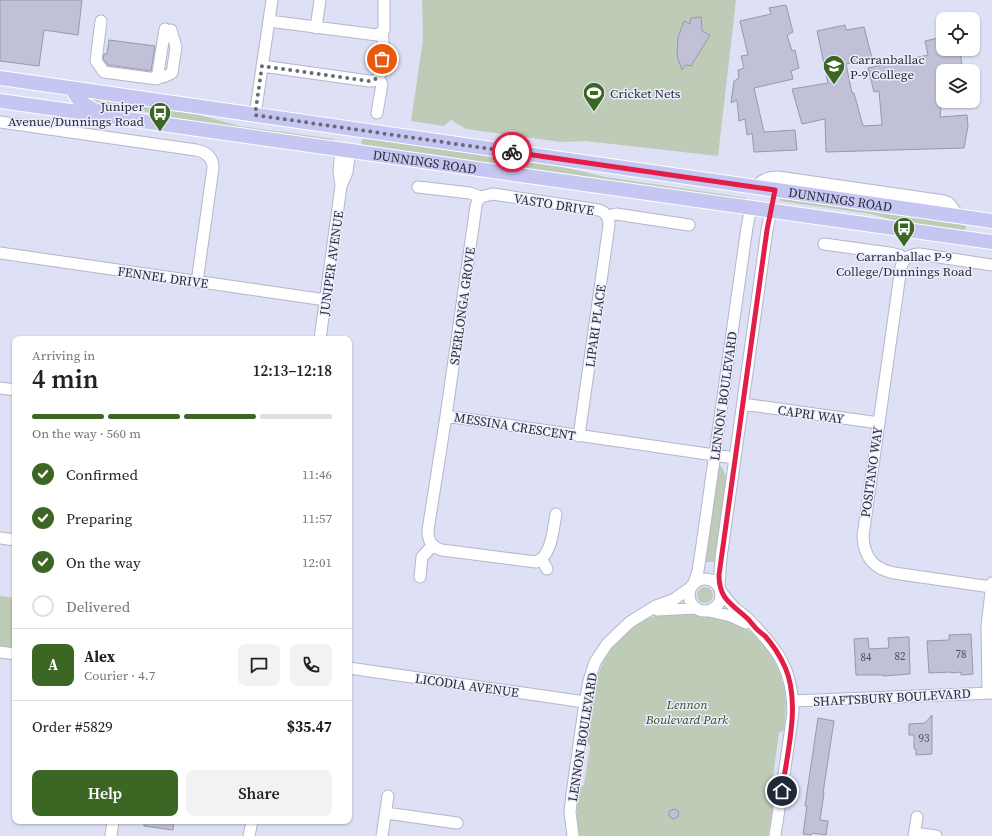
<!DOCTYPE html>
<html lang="en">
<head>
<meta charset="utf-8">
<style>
	:root { --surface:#fff; --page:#f2f2f2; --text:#222; --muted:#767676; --line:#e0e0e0; --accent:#3c6623 }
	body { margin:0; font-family:"Source Serif 4",serif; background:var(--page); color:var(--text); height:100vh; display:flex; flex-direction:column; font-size:15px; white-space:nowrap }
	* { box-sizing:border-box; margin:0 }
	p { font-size:13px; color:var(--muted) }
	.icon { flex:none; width:22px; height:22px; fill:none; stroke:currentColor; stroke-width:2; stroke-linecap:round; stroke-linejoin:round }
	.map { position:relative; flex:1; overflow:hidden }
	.panel { position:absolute; left:12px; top:336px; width:340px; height:488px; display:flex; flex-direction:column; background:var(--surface); border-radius:8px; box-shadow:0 1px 3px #0004 }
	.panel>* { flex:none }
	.fabs { position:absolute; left:936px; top:12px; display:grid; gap:8px }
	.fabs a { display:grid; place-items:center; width:44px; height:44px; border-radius:8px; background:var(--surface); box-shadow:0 1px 3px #0004; font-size:20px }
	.pin { position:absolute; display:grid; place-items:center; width:34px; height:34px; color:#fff; margin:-17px; border:2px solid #fff; border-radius:50%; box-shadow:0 1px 4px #0007 }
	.courier { position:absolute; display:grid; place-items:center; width:40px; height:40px; margin:-20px; border:3px solid #e11d48; border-radius:50%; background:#fff; color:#222; box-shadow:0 1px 5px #0007 }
	.summary em { font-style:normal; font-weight:600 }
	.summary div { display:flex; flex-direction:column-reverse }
	.summary { display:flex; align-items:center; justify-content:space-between; height:68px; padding:0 20px }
	h1 { font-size:26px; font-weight:600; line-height:30px }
	.bar { display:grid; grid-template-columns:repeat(4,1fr); gap:6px 4px; align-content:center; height:48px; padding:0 20px }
	.bar i { height:5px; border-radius:3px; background:var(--line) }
	.bar .selected { background:var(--accent) }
	.bar p { grid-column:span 4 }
	.line { display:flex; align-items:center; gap:10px; padding:0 20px; border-top:1px solid var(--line) }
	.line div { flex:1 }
	.round { display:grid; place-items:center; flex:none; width:42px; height:42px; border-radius:8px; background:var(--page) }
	ol { padding:0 20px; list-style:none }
	li { display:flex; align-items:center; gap:12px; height:44px }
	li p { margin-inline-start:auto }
	li .icon { padding:4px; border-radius:50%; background:var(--accent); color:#fff; stroke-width:4 }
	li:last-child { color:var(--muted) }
	li i { width:22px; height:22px; border:2px solid var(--line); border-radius:50% }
	.action { display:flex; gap:8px; margin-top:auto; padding:8px 20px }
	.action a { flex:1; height:46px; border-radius:8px; background:var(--accent); color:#fff; font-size:16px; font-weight:600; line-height:46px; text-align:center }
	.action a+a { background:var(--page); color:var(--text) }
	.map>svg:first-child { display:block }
</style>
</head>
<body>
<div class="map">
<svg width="992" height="836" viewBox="0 0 992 836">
	<rect width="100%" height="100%" fill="#dee0f5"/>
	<path fill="#bdcbb7" d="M422 0H736L718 156 585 141 561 142 466 129 451 120 444 126 411 121 423 40Z
		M89 99 200 115 239 126 334 139 336 142 209 126 155 113 99 105Z
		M364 138 554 165 605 177 747 198 743 201 362 145 361 142Z
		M779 197 966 223 965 234 919 227 871 214 780 201Z
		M718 465 722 467 727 479 716 562H704Z
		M697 595a8 8 0 1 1 16 0a8 8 0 1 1-16 0Z
		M0 596 15 598V651L0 649Z
		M694 613C705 617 717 614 727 618 758 630 780 660 785 693 787 705 785 717 784 730L779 733 772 783 776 787 768 836H579C576 820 577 805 579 788L584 785 590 746 586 741C592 700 593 660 628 631 637 624 647 618 658 615 669 612 683 614 694 613Z"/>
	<path fill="#c0c1d6" stroke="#9698ac" d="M0 0H82L78 35 44 30 39 66 0 61Z
		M786 5 793 32 787 35 792 51 795 50 799 68 791 71 793 79 754 88 764 132 795 130 797 150 754 152 752 133 747 135 745 119 739 121 737 100 731 103 734 81 739 78 738 70 744 68 741 56 748 55 740 21 771 14 769 8Z
		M701 17 702 31 710 35 691 66 686 65 682 70 677 56 678 37 684 21 690 24 691 18Z
		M845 25 846 30 864 27 872 58 846 64 852 93H854L863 126 882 125 879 91 874 92 868 68 928 55 925 41 943 37V49H960L962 68 943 71V98L942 99 940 117 967 115 968 126 964 148 826 152 825 119 802 124 792 89 828 83 817 31Z
		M109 40 155 46 151 71 108 65 103 59 104 54H107Z
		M971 634 973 674 961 675V672L951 673V672L929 673 927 641 949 640V635Z
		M909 637 910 674 883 676V675H856L854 639 868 638 869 649 889 648 888 638Z
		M932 715V754L916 755V749H914V735H909V724L925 723Z
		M818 718 834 721 823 793H824L820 820 828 821 826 835 812 833 811 835 803 834 807 806H805Z
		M675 809 679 812 678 817 673 819 669 816V811Z
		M144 821H174L173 830 144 826Z"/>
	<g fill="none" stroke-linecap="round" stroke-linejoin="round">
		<g stroke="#b4b6ca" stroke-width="13">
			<path id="minor" d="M101 21 96 61 104 72 157 79 165 29
				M269 21 377 35 382 32 384 30V0
				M316 28 320 0
				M262 66 369 81C373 81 376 81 378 78 384 70 384 42 382 32
				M163 77 172 73 176 47 171 30
				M377 113 382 84 378 78
				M255 115 272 0
				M0 122 196 150C206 152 213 157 213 168L197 282
				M341 186 339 171 341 150
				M418 187 470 193 481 197 493 194 599 210C606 212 609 218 609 225L579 436
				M756 187C761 180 769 177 778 177L944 201 949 203 959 216
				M607 216 616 214 689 225
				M824 244 889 253 899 255 905 259
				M0 253 326 300
				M320 339 341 186 347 172 350 151
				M0 388 15 390
				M743 404 879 423
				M446 416 476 206 478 200 481 197
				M556 514C553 529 552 556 536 562L442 550C431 547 428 541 428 530L446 416 735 458
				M0 538 15 540
				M542 560 547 569
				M420 577 422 557 433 545
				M689 595a16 16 0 1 1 32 0a16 16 0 1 1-32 0Z
				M694 583 698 571 703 538 747 227 751 208
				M719 586 721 558 767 230 771 211
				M991 587 894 573C874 569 864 558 863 536L901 267C904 258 909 254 919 254L992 265
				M721 592C726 598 731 605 737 610 741 613 745 616 749 620 778 650 793 669 793 713L775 836
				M657 610 695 608
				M709 611 731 616 746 623
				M0 652 15 654
				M349 668 585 702
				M988 693 987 626 992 583
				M793 701 992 693
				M386 813 457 823
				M915 833 936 836
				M111 836 113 821
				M249 836 252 821
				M382 836 388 796
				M573 836 570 812 572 794 585 702 589 681 595 662 607 644 630 622 656 606 673 600 690 588
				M914 836 917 817"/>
		</g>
		<g stroke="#fff" stroke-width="16">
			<g id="major">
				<path id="s1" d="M0 78 992 221"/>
				<path d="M73 89C76 101 89 108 100 112"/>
				<path id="s2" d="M0 101 992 242"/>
			</g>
		</g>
		<use href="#minor" stroke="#fff" stroke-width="11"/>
		<use href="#major" stroke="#c5c7f2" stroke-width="14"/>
	</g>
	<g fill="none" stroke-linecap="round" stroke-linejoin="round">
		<path stroke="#696a77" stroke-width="4" stroke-dasharray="0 7.2" d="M382 59C381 69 381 80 369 81L262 66 255 115 512 152"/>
		<path stroke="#e11d48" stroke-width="5" d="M512 152 775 190 767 230 719 575C719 600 732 604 748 619 750 621 752 624 754 626 757 630 761 633 765 636 773 645 780 656 785 667 801 703 787 753 782 791"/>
	</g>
	<defs>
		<g id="school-pin" transform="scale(1.15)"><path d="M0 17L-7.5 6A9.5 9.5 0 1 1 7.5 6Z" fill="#3c6623" stroke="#eceeff"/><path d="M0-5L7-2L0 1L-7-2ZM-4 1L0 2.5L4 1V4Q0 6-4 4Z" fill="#fff"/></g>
		<g id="stadium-pin" transform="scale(1.15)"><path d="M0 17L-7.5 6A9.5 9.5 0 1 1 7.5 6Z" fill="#3c6623" stroke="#eceeff"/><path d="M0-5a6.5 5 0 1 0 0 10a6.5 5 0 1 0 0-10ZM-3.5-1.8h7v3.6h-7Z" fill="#fff"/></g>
		<g id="bus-pin" transform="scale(1.15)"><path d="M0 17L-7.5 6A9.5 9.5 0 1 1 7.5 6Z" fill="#3c6623" stroke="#eceeff"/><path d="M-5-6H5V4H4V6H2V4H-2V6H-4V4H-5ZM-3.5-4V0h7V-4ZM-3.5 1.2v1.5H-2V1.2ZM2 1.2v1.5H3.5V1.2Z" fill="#fff"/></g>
	</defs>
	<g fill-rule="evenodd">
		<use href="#school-pin" x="834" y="66"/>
		<use href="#stadium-pin" x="594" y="93"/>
		<use href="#bus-pin" x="160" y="113"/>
		<use href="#bus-pin" x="904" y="228"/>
	</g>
	<g text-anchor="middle" stroke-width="3" stroke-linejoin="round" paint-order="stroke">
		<g font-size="11" fill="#50505c">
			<text x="961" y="658">78</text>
			<text x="900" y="660">82</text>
			<text x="866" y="661">84</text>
			<text x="924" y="742">93</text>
		</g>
		<g font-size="13" fill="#2a2b33" stroke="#eceeff" text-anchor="start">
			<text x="850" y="64">Carranballac<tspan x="850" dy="15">P-9 College</tspan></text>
			<text x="610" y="98">Cricket Nets</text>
			<text x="144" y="111" text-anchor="end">Juniper<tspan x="144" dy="15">Avenue/Dunnings Road</tspan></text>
			<text x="904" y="261" text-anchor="middle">Carranballac P-9<tspan x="904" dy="15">College/Dunnings Road</tspan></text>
		</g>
		<g font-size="13" fill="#2a2b33" stroke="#eceeff">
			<text dy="5" stroke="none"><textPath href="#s2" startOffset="429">DUNNINGS ROAD</textPath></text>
			<text dy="5" stroke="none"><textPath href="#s1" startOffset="849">DUNNINGS ROAD</textPath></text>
			<text transform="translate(554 204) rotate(9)" y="5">VASTO DRIVE</text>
			<text transform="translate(331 263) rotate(-82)" y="5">JUNIPER AVENUE</text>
			<text transform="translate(163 277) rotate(8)" y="5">FENNEL DRIVE</text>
			<text transform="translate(462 306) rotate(-82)" y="5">SPERLONGA GROVE</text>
			<text transform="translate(595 326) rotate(-82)" y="5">LIPARI PLACE</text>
			<text transform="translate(723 396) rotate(-82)" y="5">LENNON BOULEVARD</text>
			<text transform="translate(811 414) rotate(8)" y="5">CAPRI WAY</text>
			<text transform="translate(515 426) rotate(9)" y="5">MESSINA CRESCENT</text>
			<text transform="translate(871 472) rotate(-82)" y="5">POSITANO WAY</text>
			<text transform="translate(467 685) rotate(8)" y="5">LICODIA AVENUE</text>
			<text transform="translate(892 697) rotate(-3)" y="5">SHAFTSBURY BOULEVARD</text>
			<text transform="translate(582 737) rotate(-81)" y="5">LENNON BOULEVARD</text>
		</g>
		<g font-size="13" font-style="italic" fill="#2e4c1f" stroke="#eceeff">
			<text x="687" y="709">Lennon<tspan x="687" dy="15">Boulevard Park</tspan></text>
		</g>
	</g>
</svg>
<div class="fabs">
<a><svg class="icon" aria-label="locate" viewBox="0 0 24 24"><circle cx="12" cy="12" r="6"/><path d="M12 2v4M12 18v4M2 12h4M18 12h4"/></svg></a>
<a><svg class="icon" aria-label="layers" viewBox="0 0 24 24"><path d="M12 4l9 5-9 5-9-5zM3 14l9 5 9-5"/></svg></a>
</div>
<div class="pin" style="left:382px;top:59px;background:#ea580c"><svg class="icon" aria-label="bag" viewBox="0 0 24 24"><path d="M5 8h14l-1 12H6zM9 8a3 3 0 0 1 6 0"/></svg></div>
<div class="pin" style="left:782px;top:791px;background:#1f2937"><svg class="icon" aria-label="home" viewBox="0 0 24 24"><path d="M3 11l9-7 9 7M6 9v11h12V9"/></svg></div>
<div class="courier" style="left:512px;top:152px"><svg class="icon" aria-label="bike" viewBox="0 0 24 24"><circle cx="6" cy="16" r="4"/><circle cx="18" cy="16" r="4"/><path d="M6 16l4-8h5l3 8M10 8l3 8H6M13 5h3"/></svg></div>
<section class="panel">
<div class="summary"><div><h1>4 min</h1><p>Arriving in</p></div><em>12:13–12:18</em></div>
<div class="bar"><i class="selected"></i><i class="selected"></i><i class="selected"></i><i></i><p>On the way · 560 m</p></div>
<ol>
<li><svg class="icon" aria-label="check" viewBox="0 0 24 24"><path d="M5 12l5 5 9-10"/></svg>Confirmed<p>11:46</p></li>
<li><svg class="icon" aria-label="check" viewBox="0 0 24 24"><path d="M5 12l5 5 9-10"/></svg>Preparing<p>11:57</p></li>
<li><svg class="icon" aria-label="check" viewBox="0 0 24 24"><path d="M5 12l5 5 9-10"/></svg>On the way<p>12:01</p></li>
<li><i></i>Delivered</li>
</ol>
<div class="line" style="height:72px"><b class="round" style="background:var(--accent);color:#fff">A</b><div><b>Alex</b><p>Courier · 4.7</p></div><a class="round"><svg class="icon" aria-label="chat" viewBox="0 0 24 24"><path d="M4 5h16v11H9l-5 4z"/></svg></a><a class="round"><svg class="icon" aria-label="phone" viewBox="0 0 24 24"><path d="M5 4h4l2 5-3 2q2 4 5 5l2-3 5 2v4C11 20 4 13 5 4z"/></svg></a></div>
<div class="line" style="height:52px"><div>Order #5829</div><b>$35.47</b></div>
<div class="action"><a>Help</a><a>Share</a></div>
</section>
</div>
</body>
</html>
